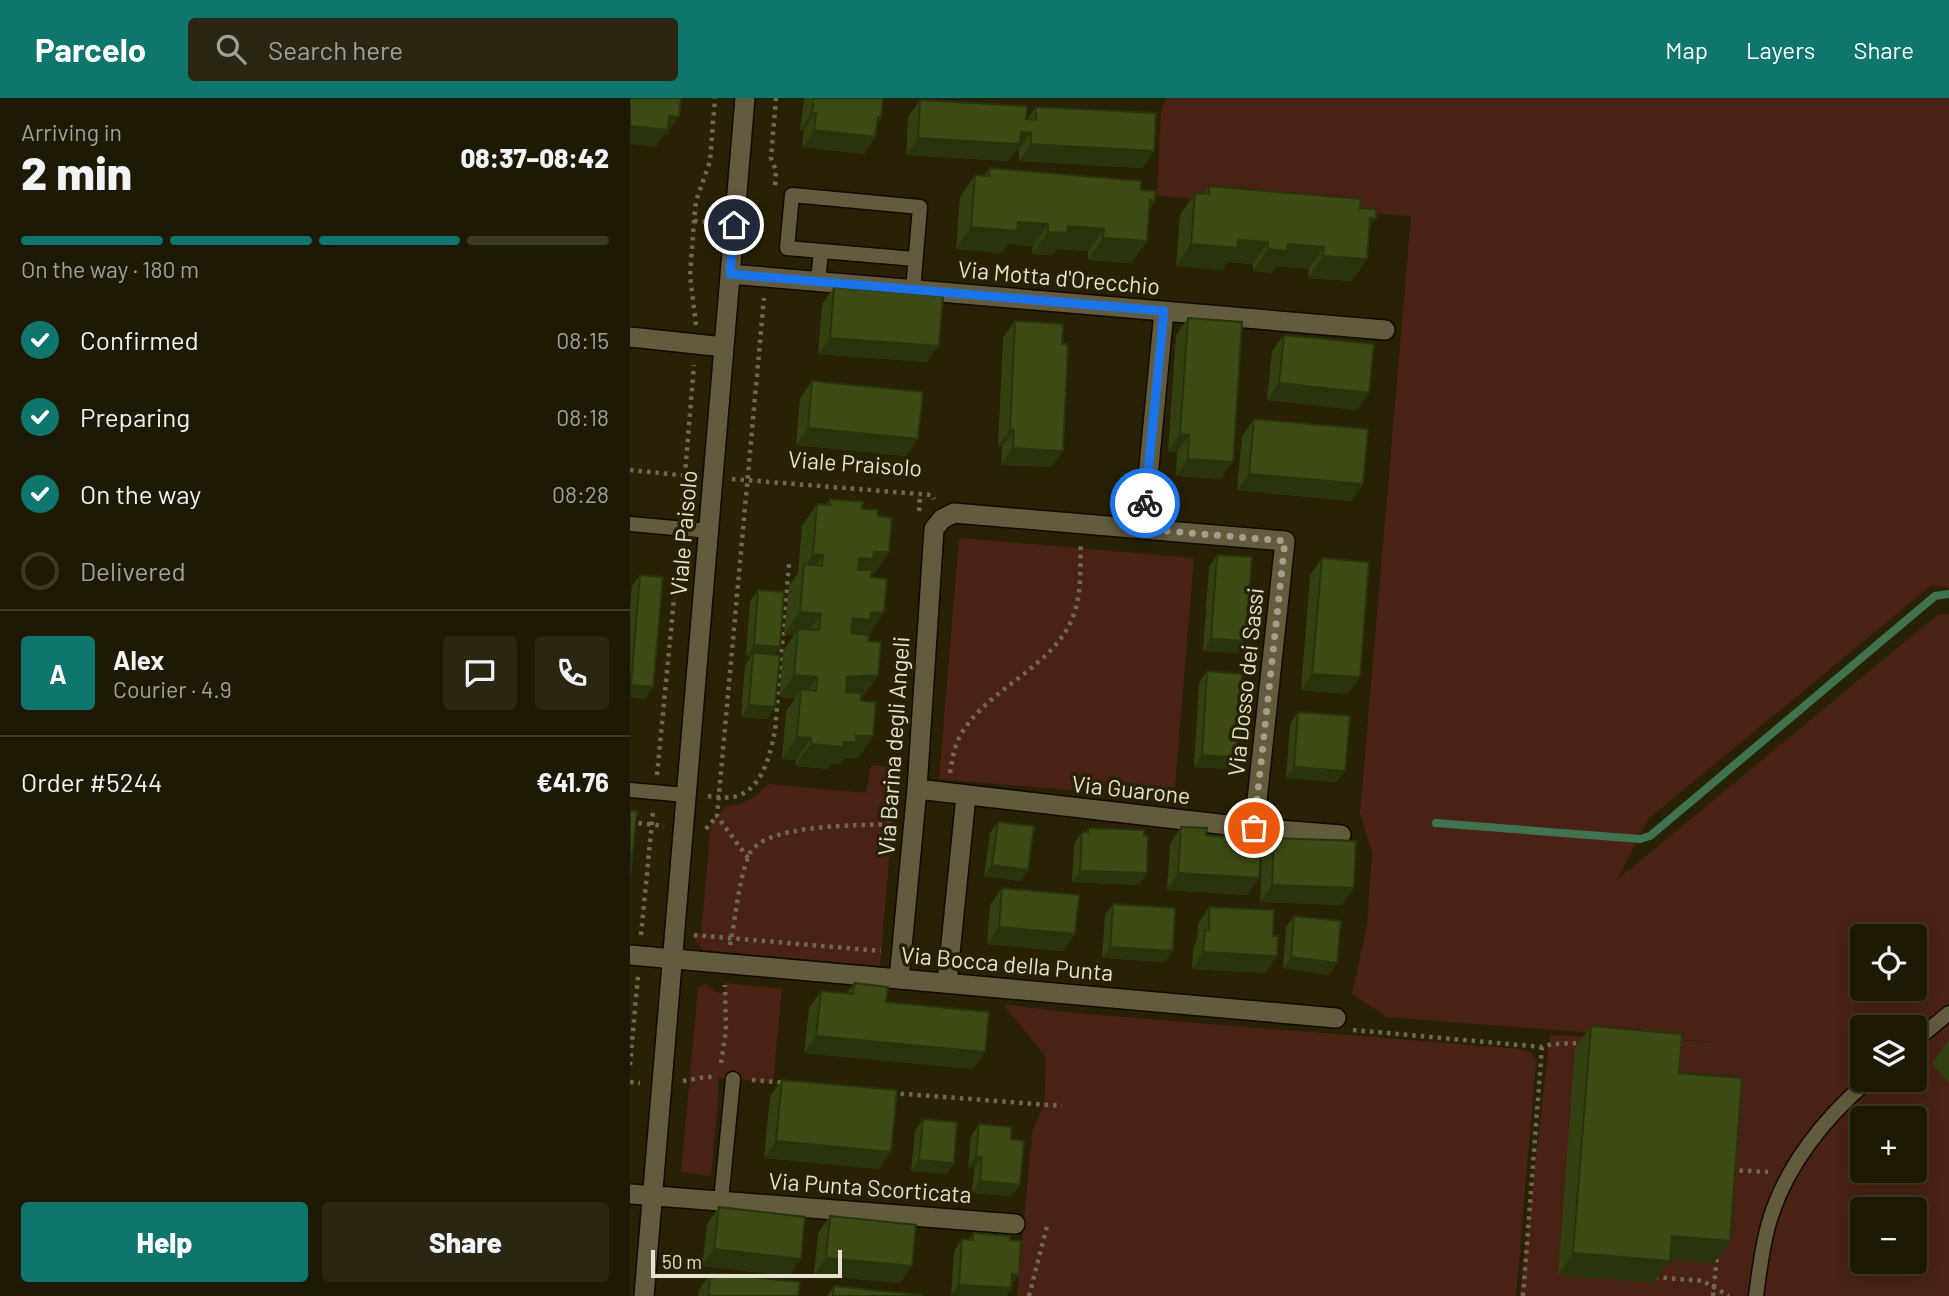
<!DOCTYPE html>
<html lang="en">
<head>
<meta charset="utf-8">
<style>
	:root { --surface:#1e1904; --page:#2b2613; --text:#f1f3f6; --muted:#a1a09a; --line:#3c3826; --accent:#0f766e }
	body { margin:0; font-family:Barlow,sans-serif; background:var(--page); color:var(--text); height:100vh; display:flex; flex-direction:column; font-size:26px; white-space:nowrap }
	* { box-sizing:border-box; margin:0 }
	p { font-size:23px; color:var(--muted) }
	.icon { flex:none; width:38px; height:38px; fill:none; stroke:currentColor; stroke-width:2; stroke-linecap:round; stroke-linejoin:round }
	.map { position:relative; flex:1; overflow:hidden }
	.side { display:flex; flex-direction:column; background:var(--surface); width:630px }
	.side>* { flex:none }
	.tools { position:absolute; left:1220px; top:826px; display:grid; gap:14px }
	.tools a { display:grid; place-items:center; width:77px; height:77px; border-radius:7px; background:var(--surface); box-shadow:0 4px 18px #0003,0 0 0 2px var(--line); font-size:35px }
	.scale { position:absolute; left:21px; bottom:18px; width:191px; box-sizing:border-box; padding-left:7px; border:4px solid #e6e2d2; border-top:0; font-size:19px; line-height:24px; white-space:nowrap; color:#e6e2d2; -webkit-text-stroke:5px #282105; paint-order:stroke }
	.pin { position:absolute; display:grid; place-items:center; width:60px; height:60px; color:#fff; margin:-30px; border:4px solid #fff; border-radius:50%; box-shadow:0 2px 7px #0007 }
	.courier { position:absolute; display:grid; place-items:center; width:70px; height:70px; margin:-35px; border:5px solid #1a73e8; border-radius:50%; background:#fff; color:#222; box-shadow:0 2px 9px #0007 }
	.headline em { font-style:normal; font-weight:800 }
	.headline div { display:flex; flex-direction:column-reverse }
	.headline { display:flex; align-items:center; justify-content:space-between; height:119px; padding:0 21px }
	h1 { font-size:46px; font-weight:800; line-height:52px }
	.bar { display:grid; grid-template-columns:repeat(4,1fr); gap:10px 7px; align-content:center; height:84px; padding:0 21px }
	.bar i { height:9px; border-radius:5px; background:var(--line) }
	.bar .selected { background:var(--accent) }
	.bar p { grid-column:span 4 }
	.line { display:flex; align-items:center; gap:18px; padding:0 21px; border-top:2px solid var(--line) }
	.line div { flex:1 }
	.round { display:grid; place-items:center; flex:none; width:74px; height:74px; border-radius:7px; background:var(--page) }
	ol { padding:0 21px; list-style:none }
	li { display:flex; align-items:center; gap:21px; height:77px }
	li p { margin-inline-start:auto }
	li .icon { padding:7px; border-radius:50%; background:var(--accent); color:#fff; stroke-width:4 }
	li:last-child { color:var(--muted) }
	li i { width:38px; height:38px; border:4px solid var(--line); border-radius:50% }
	.primary-button { display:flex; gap:14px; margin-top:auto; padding:14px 21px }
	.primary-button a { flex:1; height:80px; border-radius:7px; background:var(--accent); color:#fff; font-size:28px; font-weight:800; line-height:80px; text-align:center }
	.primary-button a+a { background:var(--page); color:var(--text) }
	header { display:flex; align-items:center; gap:42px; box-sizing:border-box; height:98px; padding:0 35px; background:var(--accent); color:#fff }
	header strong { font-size:33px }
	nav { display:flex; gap:38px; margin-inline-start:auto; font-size:24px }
	.search { width:490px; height:63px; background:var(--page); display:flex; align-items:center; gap:18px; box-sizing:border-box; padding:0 24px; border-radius:7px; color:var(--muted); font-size:26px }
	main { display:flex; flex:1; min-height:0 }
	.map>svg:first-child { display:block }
</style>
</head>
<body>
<header>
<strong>Parcelo</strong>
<div class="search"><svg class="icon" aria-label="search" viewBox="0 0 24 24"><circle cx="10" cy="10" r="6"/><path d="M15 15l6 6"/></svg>Search here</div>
<nav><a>Map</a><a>Layers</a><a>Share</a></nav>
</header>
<main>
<section class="side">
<div class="headline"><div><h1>2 min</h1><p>Arriving in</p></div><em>08:37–08:42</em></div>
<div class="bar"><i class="selected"></i><i class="selected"></i><i class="selected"></i><i></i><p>On the way · 180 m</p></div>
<ol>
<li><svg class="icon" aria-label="check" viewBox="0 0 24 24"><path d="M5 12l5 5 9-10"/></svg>Confirmed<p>08:15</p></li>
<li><svg class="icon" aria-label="check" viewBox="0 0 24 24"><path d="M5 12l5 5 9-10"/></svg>Preparing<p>08:18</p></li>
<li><svg class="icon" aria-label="check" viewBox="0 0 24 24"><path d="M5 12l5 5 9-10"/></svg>On the way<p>08:28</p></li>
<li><i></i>Delivered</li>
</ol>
<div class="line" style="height:126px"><b class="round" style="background:var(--accent);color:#fff">A</b><div><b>Alex</b><p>Courier · 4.9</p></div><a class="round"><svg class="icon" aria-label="chat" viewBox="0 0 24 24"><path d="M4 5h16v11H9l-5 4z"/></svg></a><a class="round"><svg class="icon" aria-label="phone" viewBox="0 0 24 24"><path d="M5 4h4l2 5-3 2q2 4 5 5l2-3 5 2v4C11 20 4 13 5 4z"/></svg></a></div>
<div class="line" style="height:91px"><div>Order #5244</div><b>€41.76</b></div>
<div class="primary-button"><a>Help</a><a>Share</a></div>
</section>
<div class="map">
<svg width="1319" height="1198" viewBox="0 0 1319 1198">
	<rect width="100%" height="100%" fill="#282105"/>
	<path fill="#492115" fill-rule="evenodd" d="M536 0H1319V490L1302 487 1018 721 987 782 1307 517 1319 516V1198H890L920 937 1082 944 756 919 722 896 737 827 742 755 730 715 781 118 527 98 531 15ZM1232 838H1284V891H1232ZM1232 929H1284V982H1232ZM1232 1020H1284V1073H1232ZM1232 1111H1284V1164H1232Z
		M329 440 564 460 544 701 309 681Z
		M241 667 267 669 250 868 73 852 62 837H71L81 725 96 708C115 706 125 700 138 686L236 695Z
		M95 885 152 891 143 984 88 980V1005L81 1078 51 1074 68 889 75 886 84 893 94 896Z
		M373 906 444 915 891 951 902 955 906 963 886 1198H387L402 1035 414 1005 416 959Z"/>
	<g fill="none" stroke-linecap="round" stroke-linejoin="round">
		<path stroke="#407450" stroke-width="8" d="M806 725 1010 741 1020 738 1305 498 1319 496"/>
		<g stroke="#110a00" stroke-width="17">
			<path id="service" d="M188 184 191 153
				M283 192 290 109 162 97 157 150 285 161
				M0 426 79 433
				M0 692 56 697
				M1284 944 1319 915
				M91 1103 103 981
				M1126 1198C1129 1174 1132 1151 1138 1128 1154 1070 1194 1020 1239 982"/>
		</g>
		<g stroke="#110a00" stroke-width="22">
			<path id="minor" d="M100 176 755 232
				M0 239 94 249
				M513 431 534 213
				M287 691 624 730 711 737
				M0 857 706 920
				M269 881 287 691 304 431 312 421 324 415 655 443 624 730
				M317 885 336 698
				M0 1096 385 1126
				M14 1198 115 0"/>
		</g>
		<path stroke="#6f6951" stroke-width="4.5" stroke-dasharray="3.5 5" stroke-linecap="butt" d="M145 87 146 73 141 60 146 0
			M64 123 84 125
			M66 227 60 178 64 123 66 103 80 63 85 0
			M0 372 58 378
			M102 381 302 397 304 401
			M52 412 64 267
			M289 413 290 396
			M320 675C322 662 324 650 330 638 356 591 421 571 442 521 452 498 450 470 451 445
			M27 677 49 449
			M78 698C87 699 98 701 107 698 133 690 140 656 145 633L159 466
			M0 724 34 728
			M76 731 87 718
			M118 760 87 718 134 200
			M11 837 23 713
			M64 837 251 853
			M100 847C106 818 108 784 119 757 133 725 229 728 262 726
			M723 932 912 949 922 946 954 945
			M91 965 96 932 95 887
			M0 967 8 877
			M122 982 155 985
			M53 983 75 979H86
			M0 984 10 985
			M262 995 432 1008
			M1101 1072 1138 1074
			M1025 1179 1073 1183 1099 1198
			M399 1198 417 1128
			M893 1198 912 949
			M1083 1198 1087 1157"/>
		<use href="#service" stroke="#635b3e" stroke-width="14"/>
		<use href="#minor" stroke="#635b3e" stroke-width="19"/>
	</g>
	<path fill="#334010" d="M174 0H253L251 20 247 25 234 56 172 49 174 32H170Z
		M290 2 397 21 406 9 524 53 512 70 389 63V52H386L378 63 276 57 278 19Z
		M359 70 511 92 525 103 519 111 517 143 501 165 458 162V153L427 151 422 157 402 156 403 148 378 146 372 155 326 151 330 99 345 77 354 78Z
		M579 88 730 110 739 130 737 161 721 183 678 180 679 171 647 168 642 175 623 173V166L598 164 592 172 546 168 550 117 565 95H574Z
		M204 189 297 264 188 256 192 206Z
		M558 220 591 381 546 378 547 354 538 353 546 237Z
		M385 223 432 246 433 353 421 369 371 367 372 348H368L373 240Z
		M654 237 739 295 727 312 637 302 642 253Z
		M182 283 288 341 276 358 166 347 170 300Z
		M624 321 733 386 721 403 607 392 612 338Z
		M200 401 232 411 248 418 259 454 244 476H242L241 479 254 514 239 536H234L238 543 248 577 233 599H231L228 660H215L210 666H201L198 671 165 668 166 662 152 661 156 613 165 601 149 599 153 553 164 537 154 536 159 488 168 475 172 428 187 406 196 407Z
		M587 457 608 555 573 553 579 469Z
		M692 460 718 596 671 592 680 477Z
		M10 477 15 601 0 599V511L2 488Z
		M128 492 150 549 145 557V609L137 621 111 619 115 567 121 559 116 558 120 503Z
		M577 573 598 671 564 669 569 585Z
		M668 614 707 684 656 680 660 626Z
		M368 724 398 772 390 783 354 778 360 735Z
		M551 729 576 737 593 738 598 731 629 780 617 797 537 792 540 746Z
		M458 730 509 787 442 784 444 746 452 734H455Z
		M644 740 712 807 630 804 632 757Z
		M372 790 445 836 433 853 357 846 360 807Z
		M483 806 535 864 472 860 475 817Z
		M579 809 643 838 636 875 562 871 563 849 567 842 568 826Z
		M664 818 699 877 653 870 656 829Z
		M225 885 256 904 355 954 343 971 174 955 179 910 191 893 217 895Z
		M961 928 1049 975 1100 1143 1084 1165 1040 1161 1024 1185 928 1177 945 950Z
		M1319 942V985L1302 965Z
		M152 982 261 1054 249 1071 134 1060 140 998Z
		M293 1021 324 1065 316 1076 281 1073 285 1033Z
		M349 1026 381 1041 382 1098 342 1095 344 1071 338 1070 341 1038Z
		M89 1109 159 1178 72 1168 77 1126Z
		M200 1118 270 1185 184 1177 188 1135Z
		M343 1135 380 1142 389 1176 382 1187V1190L376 1198H321L324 1153 332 1141 339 1142Z
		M81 1175 168 1198H68L69 1192Z
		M204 1188 292 1198H197Z"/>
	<path fill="#29340d" d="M182 15H186L174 32H170Z
		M39 18 49 19 37 36H35L26 49 0 46V28Z
		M184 32 245 39 234 56 172 49Z
		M391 34 401 35 389 52H386L378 63 276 57 288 40Z
		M401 46 524 53 512 70 389 63Z
		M520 102 525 103 510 125Z
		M740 120 746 121 730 143Z
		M388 124 418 126 403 148 378 146 372 155 326 151 341 129Z
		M438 128 474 131 458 153 427 151 422 157 402 156 418 134Z
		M473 140 517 143 501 165 458 162Z
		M608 142 638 144 623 166 598 164 592 172 546 168 561 146Z
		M658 146 694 149 679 171 647 168 642 175 623 173 638 151Z
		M693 158 737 161 721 183 678 180Z
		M200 240 309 248 297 264 188 256Z
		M649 285 739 295 727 312 637 302Z
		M178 330 288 341 276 358 166 347Z
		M380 331 384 332 372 348H368Z
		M550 336 559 337 547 354 538 353Z
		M383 350 433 353 421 369 371 367Z
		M558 361 603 364 591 381 546 378Z
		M619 376 733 386 721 403 607 392Z
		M244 454H259L244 476H233L214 482 229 460Z
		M183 456 193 457 178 479 174 470Z
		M170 514 191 516 175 538 168 531 164 537 154 536Z
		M254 514 239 536 229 537 207 542 223 520 241 515Z
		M581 541 616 543 608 555 573 553Z
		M124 547 150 549 142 561 123 555 121 559 116 558Z
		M682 576 730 579 718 596 671 592Z
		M164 577 187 579 172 601 171 591 165 601 149 599Z
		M248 577 233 599 201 601 217 579Z
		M1 587 23 589 15 601 0 599Z
		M119 607 145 609 137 621 111 619Z
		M226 638H243L228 660H215L210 666H201L198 671 165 668 181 646 214 644Z
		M167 639 181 640 166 662 152 661Z
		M572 657 606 660 598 671 564 669Z
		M664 669 715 673 707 684 656 680Z
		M362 767 398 772 390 783 354 778Z
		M450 773 517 775 509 787 442 784Z
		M548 775 629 780 617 797 537 792Z
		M642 787 724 790 712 807 630 804Z
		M369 829 445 836 433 853 357 846Z
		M480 849 543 853 535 864 472 860Z
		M573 854 647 858 636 875 562 871Z
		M661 859 707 865 699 877 653 870Z
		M186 938 355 954 343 971 174 955Z
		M146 1043 261 1054 249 1071 134 1060Z
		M346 1059H352L344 1071 338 1070Z
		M289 1062 324 1065 316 1076 281 1073Z
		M350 1083 390 1087 382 1098 342 1095Z
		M1042 1138 1100 1143 1084 1165 1026 1160Z
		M84 1151 171 1161 159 1178 72 1168Z
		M943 1155 1040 1163 1024 1185 928 1177Z
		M196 1160 282 1168 270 1185 184 1177Z
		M382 1176H389L381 1187Z
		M329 1187 382 1190 376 1198H321Z"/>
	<path fill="#3b4b13" stroke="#29340d" stroke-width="2" d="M0 0H51L49 19 39 18 38 32 0 28Z
		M184 0H253L251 20 248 19 245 39 184 32 186 15H182Z
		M290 2 397 8 396 21 406 22V9L526 15 524 53 401 46V35L391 34 390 46 288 40Z
		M359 70 511 83V92L526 93 525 103 520 102 517 143 473 140 474 131 438 128 437 135 418 134V126L388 124 387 133 341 129 345 77 359 78Z
		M579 88 731 101 730 110 746 111V121L740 120 737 161 693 158 694 149 658 146 657 153 638 151V144L608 142 607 150 561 146 565 95 579 96Z
		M204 189 313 198 309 248 200 240Z
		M558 220 612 224 603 364 558 361 559 337 550 336Z
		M385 223 433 226 432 246H438L433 353 383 350 384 332 380 331Z
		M654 237 744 246 739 295 649 285Z
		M182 283 293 294 288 341 178 330Z
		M624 321 738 331 733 386 619 376Z
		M200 401 233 404 232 411 248 412V418L262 420 259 454H244L243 461 229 460 228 472H242L241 479 257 481 254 514 241 515 240 522 223 520 221 535 239 537 238 543 251 544 248 577 217 579 216 594 231 595V603L246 604 243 638H226V644H214L213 649 181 646V640L167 639 171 591 186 593 187 579 164 577 168 531 189 532 191 516 170 514 174 466 192 468 193 457 183 456 187 406 200 407Z
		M587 457 622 459 616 543 581 541Z
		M692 460 739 464 730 579 682 576Z
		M10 477 33 479 23 589 1 587Z
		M128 492 154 494 150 549 124 547Z
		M123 555 150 557 145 609 119 607Z
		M577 573 612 576 606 660 572 657Z
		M668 614 720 618 715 673 664 669Z
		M0 713H7L0 780Z
		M368 724 404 728 398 772 362 767Z
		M551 729 577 730 576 737 598 739V731L632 733 629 780 548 775Z
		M458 730 514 732V738H518L517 775 450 773 452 734H458Z
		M644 740 726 743 724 790 642 787Z
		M372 790 449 797 445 836 369 829Z
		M483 806 545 810 543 853 480 849Z
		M579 809 644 812 643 838H648L647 858 573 854 575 832H579Z
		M664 818 711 823 707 865 661 859Z
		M225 885 258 889 256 904 359 914 355 954 186 938 191 893 223 896Z
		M961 928 1052 936 1049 975 1112 980 1100 1143 1042 1138 1040 1163 943 1155Z
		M152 982 267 992 261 1054 146 1043Z
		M293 1021 327 1024 324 1065 289 1062Z
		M349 1026 382 1029 381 1041 394 1043 390 1087 350 1083 352 1059H346Z
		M89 1109 175 1119 171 1161 84 1151Z
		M200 1118 286 1127 282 1168 196 1160Z
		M343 1135 380 1138V1142L391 1143 389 1176H382V1190L329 1187 332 1141 343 1142Z
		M81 1175 170 1184 168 1198H78Z
		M204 1188 292 1197V1198H203Z"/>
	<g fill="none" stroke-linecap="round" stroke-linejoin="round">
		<path stroke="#a49e8a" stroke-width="7" stroke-dasharray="0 12.6" d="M515 405 513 431 655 443 624 730"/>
		<path stroke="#1a73e8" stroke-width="9" d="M104 127 100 176 534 213 515 405"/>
	</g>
	<g text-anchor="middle" stroke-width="7" stroke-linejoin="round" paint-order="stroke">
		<g font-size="23" fill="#e6e2d2" stroke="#282105">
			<text transform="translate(429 180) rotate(5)" y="8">Via Motta d'Orecchio</text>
			<text transform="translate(225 366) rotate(4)" y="8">Viale Praisolo</text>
			<text transform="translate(54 435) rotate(-85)" y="8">Viale Paisolo</text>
			<text transform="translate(616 584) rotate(-84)" y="8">Via Dosso dei Sassi</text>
			<text transform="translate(264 648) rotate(-86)" y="8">Via Barina degli Angeli</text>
			<text transform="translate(501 692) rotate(6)" y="8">Via Guarone</text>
			<text transform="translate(377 866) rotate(5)" y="8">Via Bocca della Punta</text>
			<text transform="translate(240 1090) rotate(4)" y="8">Via Punta Scorticata</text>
		</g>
	</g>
</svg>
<div class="tools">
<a><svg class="icon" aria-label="locate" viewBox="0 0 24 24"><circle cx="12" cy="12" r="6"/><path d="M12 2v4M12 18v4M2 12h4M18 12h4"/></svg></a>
<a><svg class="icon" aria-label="layers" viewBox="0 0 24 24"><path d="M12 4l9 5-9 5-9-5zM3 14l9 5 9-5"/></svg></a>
<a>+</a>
<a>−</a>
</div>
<div class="scale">50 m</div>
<div class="pin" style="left:624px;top:730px;background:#ea580c"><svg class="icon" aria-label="bag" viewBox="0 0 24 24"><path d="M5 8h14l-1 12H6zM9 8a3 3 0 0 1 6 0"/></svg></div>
<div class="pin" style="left:104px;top:127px;background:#1f2937"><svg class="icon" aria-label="home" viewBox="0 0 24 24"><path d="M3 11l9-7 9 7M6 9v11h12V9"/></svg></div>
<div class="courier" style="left:515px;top:405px"><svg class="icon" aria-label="bike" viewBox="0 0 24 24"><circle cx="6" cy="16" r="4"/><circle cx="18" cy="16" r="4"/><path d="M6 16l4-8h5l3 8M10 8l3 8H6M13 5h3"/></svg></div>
</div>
</main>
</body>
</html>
